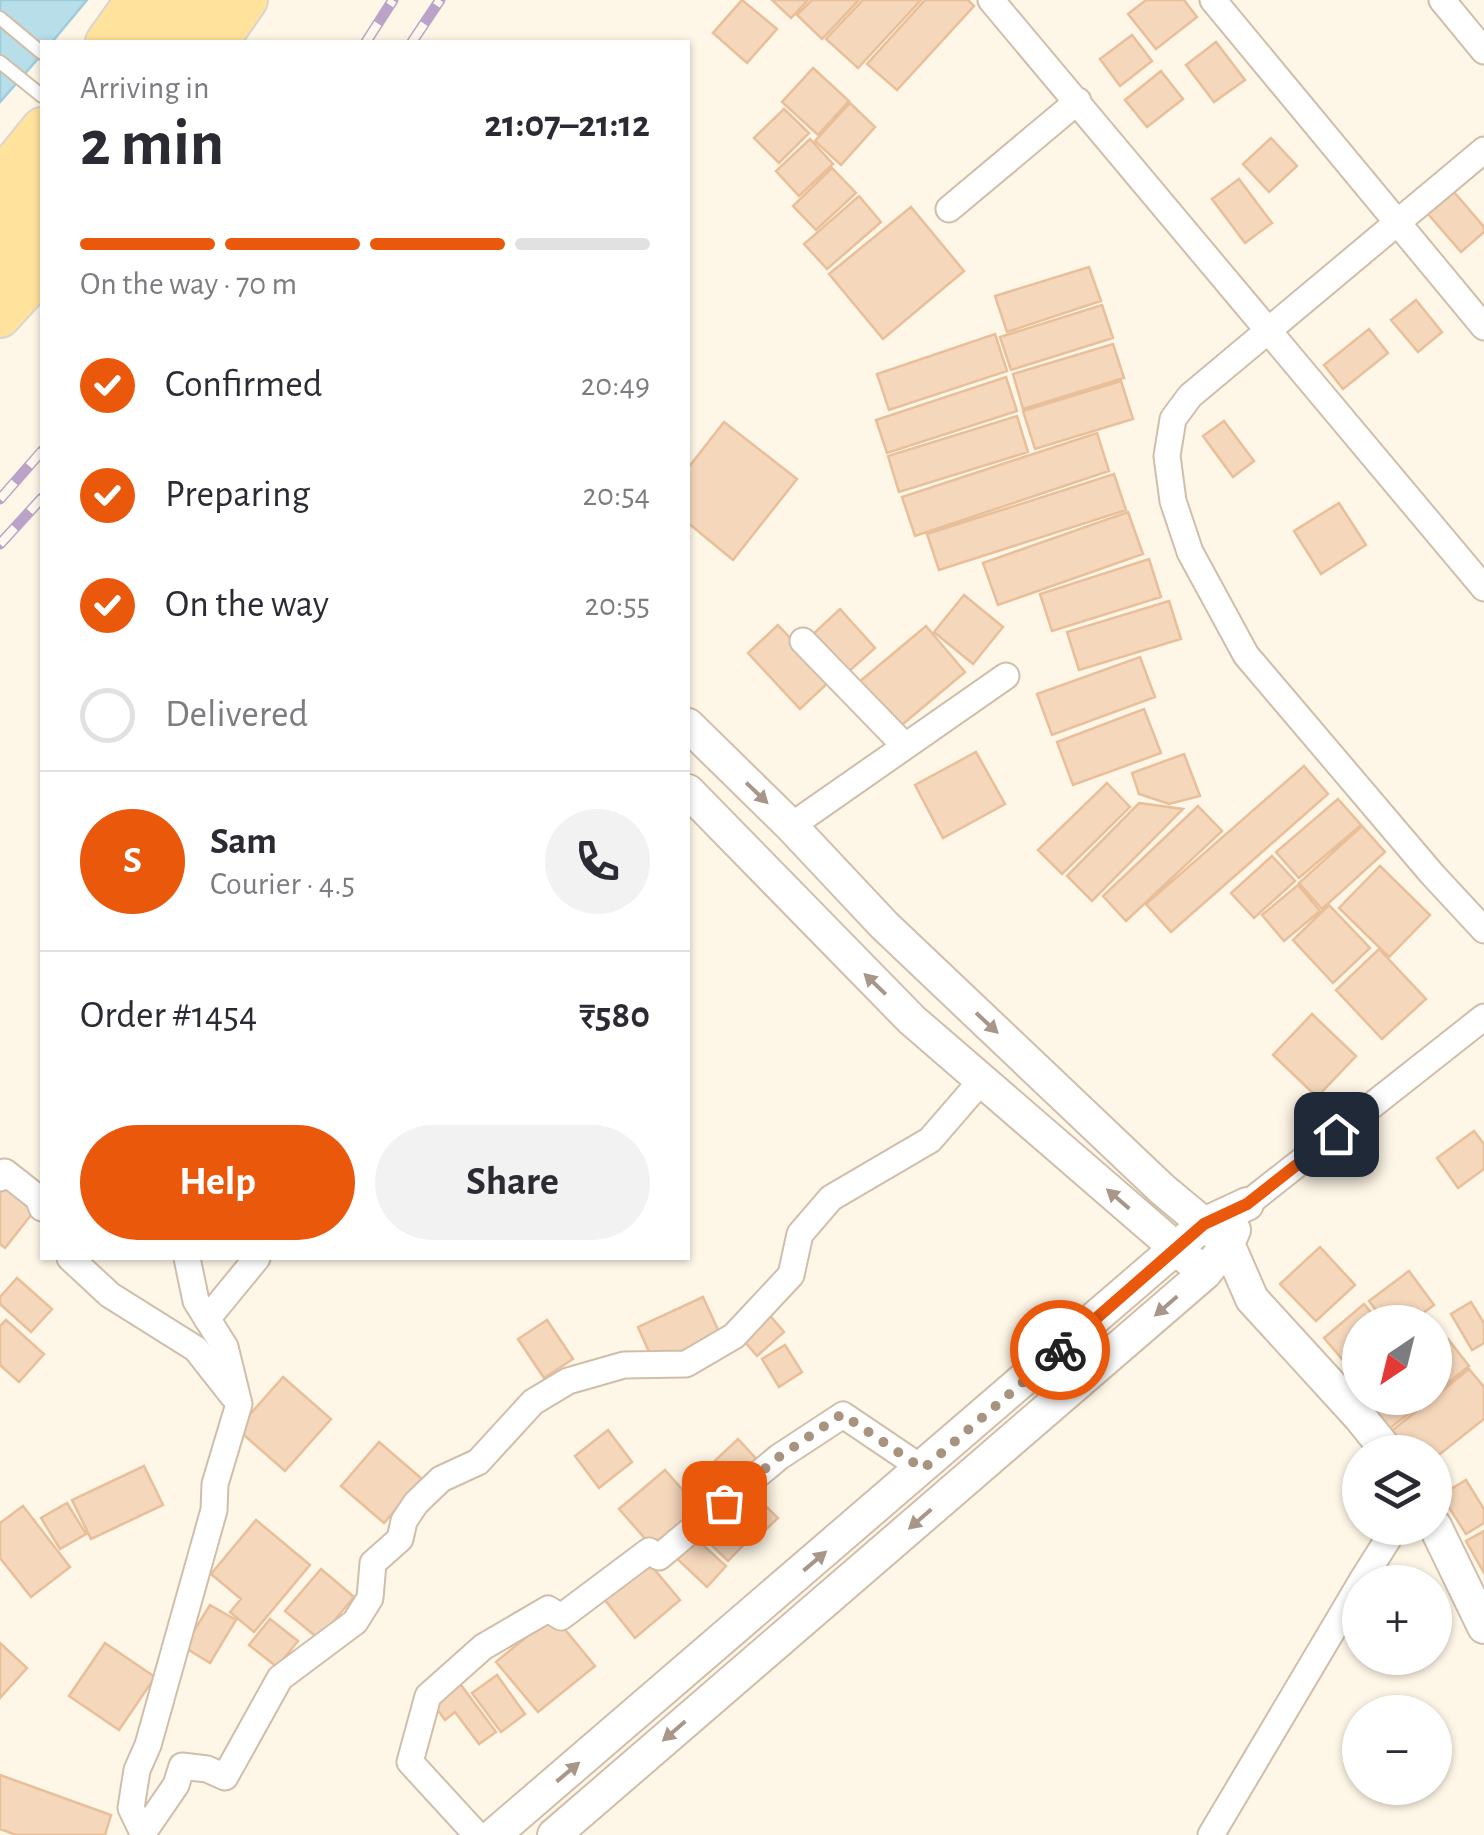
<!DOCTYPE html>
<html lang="en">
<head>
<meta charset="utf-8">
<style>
	:root { --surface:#fff; --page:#f2f2f3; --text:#2b2b33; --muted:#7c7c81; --line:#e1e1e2; --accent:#ea580c }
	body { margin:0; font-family:"Alegreya Sans",sans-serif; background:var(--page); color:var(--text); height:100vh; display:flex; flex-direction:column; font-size:38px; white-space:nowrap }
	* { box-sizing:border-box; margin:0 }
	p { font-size:32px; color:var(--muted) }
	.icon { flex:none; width:55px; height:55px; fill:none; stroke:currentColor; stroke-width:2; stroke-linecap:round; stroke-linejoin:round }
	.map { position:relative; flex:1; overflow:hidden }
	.details { position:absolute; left:40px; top:40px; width:650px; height:1220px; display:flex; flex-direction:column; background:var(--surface); border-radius:0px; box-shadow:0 2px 8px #0004 }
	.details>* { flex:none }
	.needle { width:65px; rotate:215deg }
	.tools { position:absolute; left:1342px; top:1305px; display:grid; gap:20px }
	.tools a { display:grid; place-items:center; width:110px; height:110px; border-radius:50%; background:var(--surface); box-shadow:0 2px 8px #0004; font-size:50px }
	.pin { position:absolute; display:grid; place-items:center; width:85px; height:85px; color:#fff; margin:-42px; border-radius:20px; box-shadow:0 5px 15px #0006 }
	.courier { position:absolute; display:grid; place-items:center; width:100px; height:100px; margin:-50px; border:8px solid #ea580c; border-radius:50%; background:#fff; color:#222; box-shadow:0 2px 12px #0007 }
	.headline em { font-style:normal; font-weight:700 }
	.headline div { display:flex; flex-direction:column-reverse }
	.headline { display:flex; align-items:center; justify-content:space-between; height:170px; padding:0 40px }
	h1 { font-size:65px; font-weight:700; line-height:75px }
	.bar { display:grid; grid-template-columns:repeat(4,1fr); gap:15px 10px; align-content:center; height:120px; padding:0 40px }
	.bar i { height:12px; border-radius:8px; background:var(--line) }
	.bar .on { background:var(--accent) }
	.bar p { grid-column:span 4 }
	.line { display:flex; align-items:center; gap:25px; padding:0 40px; border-top:2px solid var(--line) }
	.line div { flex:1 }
	.round { display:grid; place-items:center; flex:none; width:105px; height:105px; border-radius:52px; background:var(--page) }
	ol { padding:0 40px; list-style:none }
	li { display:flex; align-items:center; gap:30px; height:110px }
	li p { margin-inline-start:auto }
	li .icon { padding:10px; border-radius:50%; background:var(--accent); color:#fff; stroke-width:4 }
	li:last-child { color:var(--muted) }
	li i { width:55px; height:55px; border:5px solid var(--line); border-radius:50% }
	.primary-button { display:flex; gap:20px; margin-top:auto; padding:20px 40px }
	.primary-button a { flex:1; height:115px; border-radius:60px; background:var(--accent); color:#fff; font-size:40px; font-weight:700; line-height:115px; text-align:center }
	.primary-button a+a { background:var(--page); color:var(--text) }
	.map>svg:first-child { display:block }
</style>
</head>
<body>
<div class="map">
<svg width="1484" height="1835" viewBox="0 0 1484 1835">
	<rect width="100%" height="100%" fill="#fef6e6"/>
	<path fill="#b8dee9" stroke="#9dcddc" stroke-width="2.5" d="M0 0H87L52 42H42V54L0 102Z"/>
	<path fill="#f5d7bb" stroke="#e9bf9a" stroke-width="2.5" d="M742 0 777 29 747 63 713 33Z
		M772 0H808L791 18Z
		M812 0H859L822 39 797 15Z
		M863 0H921L858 68 826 39Z
		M925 0H968L974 6 897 90 867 64Z
		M1146 0H1184L1197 17 1156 49 1128 14Z
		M1132 35 1152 61 1120 86 1100 59Z
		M1216 42 1245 80 1214 102 1186 65Z
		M813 68 849 101 818 135 782 102Z
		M1161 71 1183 99 1147 127 1125 100Z
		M850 103 875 127 841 165 815 141Z
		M784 109 809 133 779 163 754 138Z
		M1271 138 1297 166 1269 192 1243 164Z
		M810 139 833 164 799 196 776 171Z
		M832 168 856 193 816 230 793 206Z
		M1239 179 1272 223 1245 243 1212 199Z
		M1454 192 1484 227V232L1461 252 1428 214Z
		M859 196 881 222 827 269 804 244Z
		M911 207 964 271 883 339 829 274Z
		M1089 267 1101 301 1007 332 995 296Z
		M1416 300 1442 332 1418 352 1391 320Z
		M1102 305 1113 338 1011 370 1000 337Z
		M1369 329 1388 353 1343 389 1324 365Z
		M995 334 1007 371 889 410 877 374Z
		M1113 344 1124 378 1023 409 1013 374Z
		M1006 377 1017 411 887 453 876 420Z
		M1121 381 1133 419 1035 449 1023 411Z
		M1017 416 1028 452 899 492 888 456Z
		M1224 421 1254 461 1233 477 1203 436Z
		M724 422 797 479 733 560 688 523V468Z
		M1097 433 1109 471 915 536 902 497Z
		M1114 474 1126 510 939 570 927 534Z
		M1339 503 1366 545 1321 574 1294 531Z
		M1128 512 1143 554 998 605 983 563Z
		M1149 559 1161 597 1052 631 1040 594Z
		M964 595 1003 627 973 664 934 632Z
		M1169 601 1181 639 1079 670 1067 632Z
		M840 609 875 648 845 675 811 636Z
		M778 625 830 681 800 709 748 653Z
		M926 626 965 672 897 729 858 683Z
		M1140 657 1155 697 1052 735 1037 694Z
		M1144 709 1161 753 1073 785 1057 742Z
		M976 752 1005 804 943 838 915 785Z
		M1184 754 1200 796 1169 804 1139 794 1132 773Z
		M1304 766 1328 794 1171 932 1146 904Z
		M1107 783 1130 807 1062 874 1038 850Z
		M1338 799 1361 825 1299 878 1276 852Z
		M1139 803 1183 809 1092 901 1067 876Z
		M1198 806 1222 831 1126 921 1103 896Z
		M1362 826 1385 852 1322 909 1299 883Z
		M1272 856 1295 881 1254 918 1231 893Z
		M1380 866 1430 915 1389 957 1339 908Z
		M1298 885 1320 911 1284 941 1262 915Z
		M1329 905 1370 948 1333 983 1293 940Z
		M1379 949 1426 999 1382 1039 1336 990Z
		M1312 1014 1356 1056 1317 1097 1273 1055Z
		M1474 1131 1484 1144V1169L1458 1188 1437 1158Z
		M0 1185 39 1205 5 1248 0 1244Z
		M1320 1247 1355 1285 1316 1321 1280 1284Z
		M1409 1271 1434 1305 1411 1322H1385L1369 1301Z
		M17 1278 52 1309 31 1332 0 1304V1297Z
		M703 1297 720 1334 654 1363 638 1327Z
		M1471 1302 1484 1323V1343L1472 1350 1451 1314Z
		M1364 1304 1379 1322H1360V1366L1353 1372 1324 1338Z
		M766 1311 784 1332 757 1356 739 1335Z
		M6 1320 44 1354 19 1382 0 1365V1326Z
		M547 1320 573 1359 544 1378 518 1339Z
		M1448 1339 1469 1366 1435 1393V1350Z
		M785 1345 802 1372 779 1387 762 1359Z
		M1469 1369 1484 1387V1419L1435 1458V1452H1402L1388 1434Z
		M283 1377 331 1419 285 1471 237 1429Z
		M1375 1398H1429L1385 1432 1364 1406Z
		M608 1430 632 1462 599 1488 575 1456Z
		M738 1439 763 1466 712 1513 687 1487Z
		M379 1442 422 1479 384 1523 341 1486Z
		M144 1466 163 1505 91 1539 72 1500Z
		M665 1470 702 1512 657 1552 619 1509Z
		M1466 1480 1484 1509V1523L1466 1534 1441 1495Z
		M746 1487 778 1518 759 1536 728 1505Z
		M67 1503 86 1534 60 1549 41 1518Z
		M23 1506 70 1567 31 1597 0 1558V1523Z
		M723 1508 753 1535 728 1561 699 1533Z
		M256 1520 310 1565 254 1632 230 1612 241 1599 211 1574Z
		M1484 1531V1573L1466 1541Z
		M692 1535 726 1566 707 1587 673 1555Z
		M649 1563 680 1600 635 1638 604 1599Z
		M321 1569 354 1597 319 1639 285 1611Z
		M210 1605 236 1620 210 1663 184 1647Z
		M553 1615 595 1666 538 1712 496 1662Z
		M270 1619 298 1641 277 1667 249 1645Z
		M0 1643 27 1668 0 1698Z
		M105 1643 155 1677 119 1730 69 1696Z
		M497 1675 525 1714 501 1732 472 1693Z
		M458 1681 496 1732 479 1744 455 1712 445 1720 431 1701Z
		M0 1775 111 1815 105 1835H16L0 1829Z"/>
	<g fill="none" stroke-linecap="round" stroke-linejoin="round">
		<g stroke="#d0beaa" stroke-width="16">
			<path id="service" d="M0 18 42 53
				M0 62 42 96"/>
		</g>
		<g stroke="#d0beaa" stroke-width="29">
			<path id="minor" d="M991 0 1484 588
				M1213 0 1484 327
				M1442 0 1484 51
				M1484 150 1190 396 1173 419 1167 456 1173 501 1190 552 1246 655 1432 874 1484 930
				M949 209 1078 101
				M803 641 905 746
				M791 826 1006 676
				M0 1178 5 1172 38 1198 42 1208
				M1247 1204 1484 1017
				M70 1258 110 1295 196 1349 233 1396
				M207 1319 257 1258
				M1361 1582 1395 1528
				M143 1833 176 1785 182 1766 207 1769 225 1777 280 1678 355 1622 370 1598 373 1563 400 1539 404 1521 416 1503 441 1479 478 1462 533 1402 568 1381 624 1365 686 1364 734 1336 791 1275 800 1234 831 1198 930 1140 981 1081
				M144 1835 131 1808 137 1770 148 1745 182 1624 214 1510 215 1484 239 1404 225 1347 196 1301 187 1258
				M477 1835 410 1762 428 1696 483 1647 548 1609 561 1617 649 1551 659 1557 779 1457 843 1415 923 1469
				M1211 1835 1360 1584"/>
		</g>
		<g stroke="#d0beaa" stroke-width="36">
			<path id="tertiary" d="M688 725 791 826 884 925 1162 1189 1228 1244 1252 1299 1359 1416 1388 1452
				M688 791 912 1020 1193 1263
				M1435 1526 1484 1627
				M494 1835 1204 1224 1247 1204
				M554 1835 1205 1273 1228 1244 1234 1230"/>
		</g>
		<g stroke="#dcd5cf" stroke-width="44">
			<path id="primary" d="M106 42 136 0
				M143 42 172 0
				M180 42 209 0
				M218 42 247 0
				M0 180 42 128
				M0 228 42 177
				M0 271 42 224
				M0 317 42 271"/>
		</g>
		<use href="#service" stroke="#fff" stroke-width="12"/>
		<use href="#minor" stroke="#fff" stroke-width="25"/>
		<use href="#tertiary" stroke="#fff" stroke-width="32"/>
		<use href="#primary" stroke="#ffe29b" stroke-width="40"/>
		<g stroke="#baa2c9" stroke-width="11">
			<path id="rail" d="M366 42 393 0
				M412 42 440 0
				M0 499 42 451
				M0 544 42 498"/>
		</g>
		<use href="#rail" stroke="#fff9ed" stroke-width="8" stroke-dasharray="22" stroke-linecap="butt"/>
	</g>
	<defs><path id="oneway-solid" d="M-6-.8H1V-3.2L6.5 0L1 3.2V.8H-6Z" transform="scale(2.5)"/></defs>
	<g fill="#a89688">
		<use href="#oneway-solid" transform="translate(757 793) rotate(44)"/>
		<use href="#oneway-solid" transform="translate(875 984) rotate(-136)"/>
		<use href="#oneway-solid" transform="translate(987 1023) rotate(43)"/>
		<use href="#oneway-solid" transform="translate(1118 1199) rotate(-139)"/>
		<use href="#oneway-solid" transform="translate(1166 1306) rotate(139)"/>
		<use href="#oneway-solid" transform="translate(920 1519) rotate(139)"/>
		<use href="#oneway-solid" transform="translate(815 1561) rotate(-40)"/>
		<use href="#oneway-solid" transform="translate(674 1731) rotate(139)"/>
		<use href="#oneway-solid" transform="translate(568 1772) rotate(-40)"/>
	</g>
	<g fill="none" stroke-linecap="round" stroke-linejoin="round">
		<path stroke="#a8937f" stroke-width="10" stroke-dasharray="0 18" d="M724 1503 779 1457 842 1414 923 1469 1060 1350"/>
		<path stroke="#ea580c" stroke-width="12" d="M1060 1350 1204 1224 1247 1204 1336 1134"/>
	</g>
</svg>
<div class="tools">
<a><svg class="needle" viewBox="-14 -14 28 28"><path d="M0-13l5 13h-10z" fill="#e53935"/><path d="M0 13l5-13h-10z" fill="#7c7c81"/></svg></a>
<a><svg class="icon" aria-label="layers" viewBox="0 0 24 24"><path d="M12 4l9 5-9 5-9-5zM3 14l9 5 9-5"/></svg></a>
<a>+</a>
<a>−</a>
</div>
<div class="pin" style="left:724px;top:1503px;background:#ea580c"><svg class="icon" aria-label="bag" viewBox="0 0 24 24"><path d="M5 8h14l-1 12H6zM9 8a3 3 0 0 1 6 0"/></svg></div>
<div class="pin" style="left:1336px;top:1134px;background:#1f2937"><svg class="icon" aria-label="home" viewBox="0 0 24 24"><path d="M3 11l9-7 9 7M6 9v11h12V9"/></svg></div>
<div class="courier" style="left:1060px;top:1350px"><svg class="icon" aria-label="bike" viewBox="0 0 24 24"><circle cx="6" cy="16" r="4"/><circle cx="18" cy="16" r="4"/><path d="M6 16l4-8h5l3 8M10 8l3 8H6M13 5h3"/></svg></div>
<section class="details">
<div class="headline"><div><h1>2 min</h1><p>Arriving in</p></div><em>21:07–21:12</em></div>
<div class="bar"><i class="on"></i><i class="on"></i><i class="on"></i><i></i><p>On the way · 70 m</p></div>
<ol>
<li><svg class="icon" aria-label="check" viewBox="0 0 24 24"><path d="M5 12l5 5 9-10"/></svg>Confirmed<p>20:49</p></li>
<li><svg class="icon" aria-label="check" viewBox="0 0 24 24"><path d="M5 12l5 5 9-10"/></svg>Preparing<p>20:54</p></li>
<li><svg class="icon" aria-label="check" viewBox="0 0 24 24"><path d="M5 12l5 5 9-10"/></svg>On the way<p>20:55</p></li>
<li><i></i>Delivered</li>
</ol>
<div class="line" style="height:180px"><b class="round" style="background:var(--accent);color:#fff">S</b><div><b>Sam</b><p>Courier · 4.5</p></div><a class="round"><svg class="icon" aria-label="phone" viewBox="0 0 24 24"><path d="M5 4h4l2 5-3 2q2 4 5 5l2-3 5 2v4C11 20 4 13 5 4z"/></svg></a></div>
<div class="line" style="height:130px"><div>Order #1454</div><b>₹580</b></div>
<div class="primary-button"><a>Help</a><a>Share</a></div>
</section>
</div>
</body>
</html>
